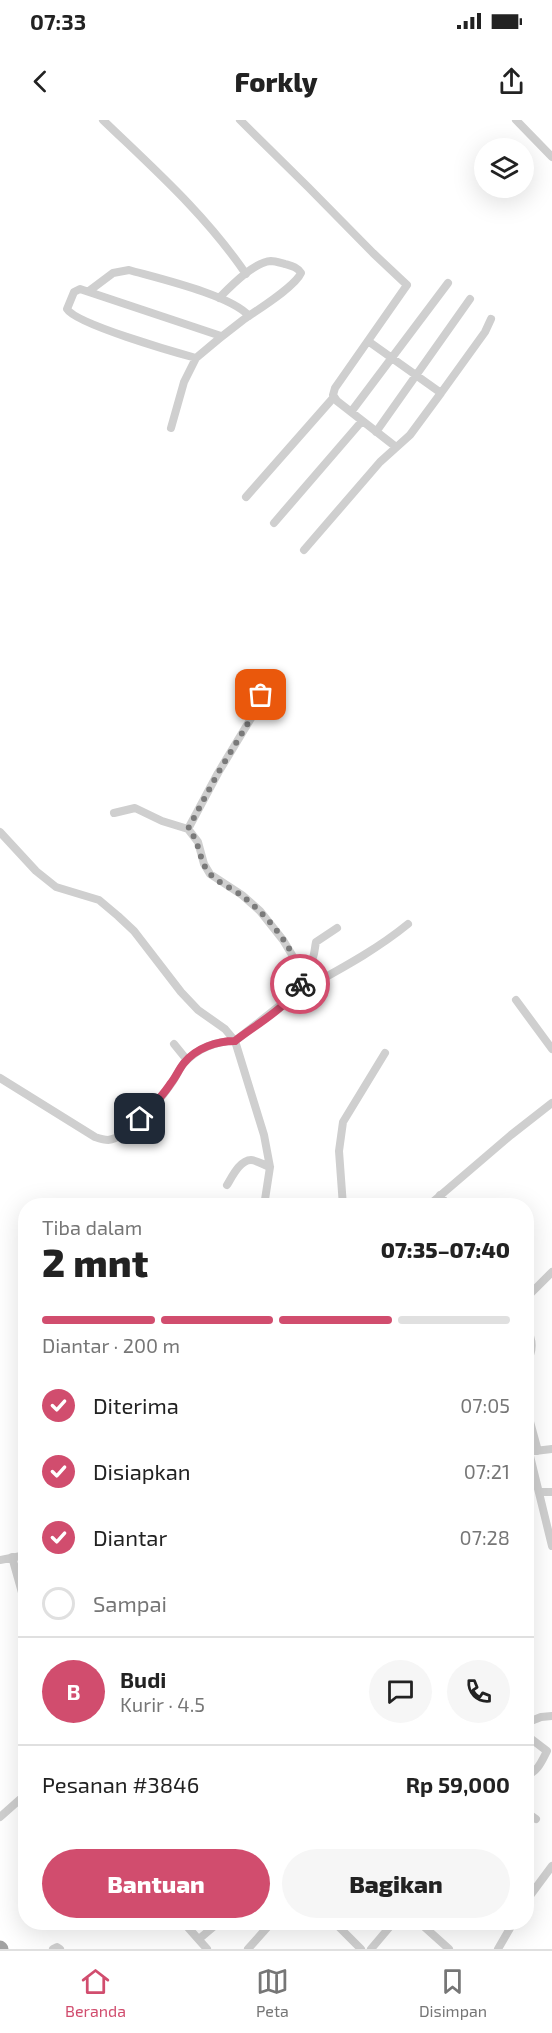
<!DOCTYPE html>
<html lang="id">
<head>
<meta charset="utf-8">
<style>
	:root { --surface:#fff; --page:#f6f6f6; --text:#222; --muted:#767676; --line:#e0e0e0; --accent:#d14d6e }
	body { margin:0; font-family:"Exo 2",sans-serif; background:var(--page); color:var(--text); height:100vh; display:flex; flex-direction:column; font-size:22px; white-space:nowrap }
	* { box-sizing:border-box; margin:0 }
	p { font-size:20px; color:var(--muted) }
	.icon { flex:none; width:33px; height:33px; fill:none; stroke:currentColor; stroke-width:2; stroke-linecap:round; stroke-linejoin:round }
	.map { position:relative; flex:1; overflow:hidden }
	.panel { position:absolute; left:18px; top:1078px; width:516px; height:732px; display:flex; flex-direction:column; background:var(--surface); border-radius:24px; box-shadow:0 6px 24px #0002 }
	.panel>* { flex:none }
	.fabs { position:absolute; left:474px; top:18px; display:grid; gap:12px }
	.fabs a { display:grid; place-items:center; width:60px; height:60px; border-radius:50%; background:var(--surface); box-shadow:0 6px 24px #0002; font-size:30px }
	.pin { position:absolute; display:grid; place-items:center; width:51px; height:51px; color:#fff; margin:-26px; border-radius:12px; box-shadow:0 3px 9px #0006 }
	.courier { position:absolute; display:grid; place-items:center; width:60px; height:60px; margin:-30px; border:4px solid #d14d6e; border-radius:50%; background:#fff; color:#222; box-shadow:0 2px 8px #0007 }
	.overview em { font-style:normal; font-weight:800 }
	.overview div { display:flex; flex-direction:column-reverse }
	.overview { display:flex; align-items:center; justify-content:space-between; height:102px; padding:0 24px }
	h1 { font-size:39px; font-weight:800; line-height:45px }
	.bar { display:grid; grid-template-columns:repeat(4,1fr); gap:9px 6px; align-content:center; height:72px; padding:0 24px }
	.bar i { height:8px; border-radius:4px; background:var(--line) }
	.bar .active { background:var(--accent) }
	.bar p { grid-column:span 4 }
	.line { display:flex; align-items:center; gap:15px; padding:0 24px; border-top:2px solid var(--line) }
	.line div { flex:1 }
	.round { display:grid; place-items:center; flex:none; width:63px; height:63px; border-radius:32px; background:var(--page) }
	ol { padding:0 24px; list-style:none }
	li { display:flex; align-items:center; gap:18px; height:66px }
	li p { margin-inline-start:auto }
	li .icon { padding:6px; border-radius:50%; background:var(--accent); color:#fff; stroke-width:4 }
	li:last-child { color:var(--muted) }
	li i { width:33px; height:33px; border:3px solid var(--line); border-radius:50% }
	.cta { display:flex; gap:12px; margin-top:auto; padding:12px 24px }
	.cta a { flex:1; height:69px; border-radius:36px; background:var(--accent); color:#fff; font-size:24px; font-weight:800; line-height:69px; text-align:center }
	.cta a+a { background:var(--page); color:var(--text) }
	.status { display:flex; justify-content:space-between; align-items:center; height:42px; padding:0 30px; background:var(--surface); direction:ltr }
	.status svg { height:16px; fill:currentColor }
	header { display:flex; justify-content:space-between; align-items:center; height:78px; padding:0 24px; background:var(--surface); font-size:27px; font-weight:800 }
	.tabs { display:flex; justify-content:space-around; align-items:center; height:84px; border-top:2px solid var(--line); background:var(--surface); font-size:16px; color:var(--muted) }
	.tabs a { display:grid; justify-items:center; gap:3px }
	.tabs .active { color:var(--accent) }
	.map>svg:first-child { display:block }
</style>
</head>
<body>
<div class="status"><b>07:33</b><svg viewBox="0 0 49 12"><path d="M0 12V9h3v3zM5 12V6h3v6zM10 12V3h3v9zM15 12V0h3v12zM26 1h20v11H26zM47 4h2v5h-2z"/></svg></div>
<header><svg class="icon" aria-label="back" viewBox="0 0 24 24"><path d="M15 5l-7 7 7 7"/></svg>Forkly<svg class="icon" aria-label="share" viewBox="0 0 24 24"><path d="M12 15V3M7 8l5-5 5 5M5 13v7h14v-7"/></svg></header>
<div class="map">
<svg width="552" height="1829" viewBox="0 0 552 1829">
	<rect width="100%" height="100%" fill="#fff"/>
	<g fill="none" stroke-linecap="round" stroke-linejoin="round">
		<path stroke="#cfcfcf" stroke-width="8" d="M103 0C155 50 205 94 246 154
			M240 0 308 67 373 133 407 165 335 268 333 275 337 281 396 327
			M516 0 552 37
			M89 171 113 153 129 150C157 158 231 175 249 196
			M219 178C231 166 254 142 271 141 275 141 281 143 285 144 292 146 297 147 301 153 295 167 257 190 243 200 227 212 211 225 196 238 174 232 76 204 67 189L74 172 80 169 221 216
			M368 221 441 273 485 212 491 199
			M351 292 448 163
			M171 308 184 262 196 238
			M376 312 470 179
			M246 377 334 277
			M274 403 362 301
			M304 430 380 342 410 315 441 273
			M188 709 218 653 253 595 270 556
			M0 712 36 751 56 767 99 780 118 796 134 811 181 872 198 890 225 909 235 921 297 872 301 863 300 848 283 820 260 791 242 775 210 754 204 744 198 722 188 709 162 701 135 688 114 693
			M300 848C316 841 313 837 316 822L337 808
			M298 869 306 868C342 848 376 830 408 804
			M516 880 552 929
			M174 924 187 940
			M0 958 95 1017C98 1018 104 1020 108 1020 130 1017 161 979 173 961 177 955 180 947 185 942 198 928 217 921 235 921L264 1015 270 1047 264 1086
			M227 1065C232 1057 240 1040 251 1040 256 1040 264 1045 270 1047
			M440 1075 448 1086
			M343 1086 339 1031 343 1002 385 933
			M428 1086 511 1015 552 983
			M526 1178 552 1152
			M526 1207C533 1219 534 1231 526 1243
			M526 1287 538 1331
			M535 1331 552 1329
			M529 1332 552 1426
			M540 1372H552
			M12 1437 26 1487
			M0 1440 26 1435
			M526 1603 541 1597 552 1596
			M526 1615 547 1631C542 1641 537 1653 526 1655
			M526 1692 536 1699
			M0 1697 26 1674
			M526 1781 552 1746
			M184 1803 207 1829
			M335 1803 361 1829
			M420 1803 449 1829
			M199 1819 218 1803
			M53 1829 57 1827 60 1829
			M248 1829 271 1803
			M371 1829 393 1803
			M498 1829 513 1803"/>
		<path stroke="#a2a2a2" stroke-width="15" d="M0 1828 1 1829"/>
	</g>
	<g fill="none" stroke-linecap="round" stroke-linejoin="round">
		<path stroke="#7a7a7a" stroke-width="6" stroke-dasharray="0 10.8" d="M261 575 253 595 218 653 188 709C201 722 198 741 210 754 219 763 231 768 241 775 265 793 301 833 300 864"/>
		<path stroke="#d14d6e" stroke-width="8" d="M140 999C151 988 162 977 171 963 176 957 179 949 184 943 196 928 217 921 235 921 254 906 291 885 300 864"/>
	</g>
</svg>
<div class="fabs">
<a><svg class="icon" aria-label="layers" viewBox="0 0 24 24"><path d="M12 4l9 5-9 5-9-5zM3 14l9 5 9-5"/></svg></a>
</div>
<div class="pin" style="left:261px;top:575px;background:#ea580c"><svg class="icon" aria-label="bag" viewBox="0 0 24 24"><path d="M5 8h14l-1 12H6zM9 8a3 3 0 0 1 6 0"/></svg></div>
<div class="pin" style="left:140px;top:999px;background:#1f2937"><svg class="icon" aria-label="home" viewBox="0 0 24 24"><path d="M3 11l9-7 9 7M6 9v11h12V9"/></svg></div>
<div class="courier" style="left:300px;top:864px"><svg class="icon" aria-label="bike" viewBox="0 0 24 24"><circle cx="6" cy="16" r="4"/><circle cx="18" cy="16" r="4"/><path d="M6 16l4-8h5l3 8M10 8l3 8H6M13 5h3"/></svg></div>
<section class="panel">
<div class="overview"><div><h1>2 mnt</h1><p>Tiba dalam</p></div><em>07:35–07:40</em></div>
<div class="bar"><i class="active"></i><i class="active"></i><i class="active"></i><i></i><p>Diantar · 200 m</p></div>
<ol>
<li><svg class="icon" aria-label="check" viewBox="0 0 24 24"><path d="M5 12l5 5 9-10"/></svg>Diterima<p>07:05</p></li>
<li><svg class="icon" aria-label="check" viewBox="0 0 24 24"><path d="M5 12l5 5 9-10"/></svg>Disiapkan<p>07:21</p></li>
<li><svg class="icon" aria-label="check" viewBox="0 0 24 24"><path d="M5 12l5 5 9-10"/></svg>Diantar<p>07:28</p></li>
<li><i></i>Sampai</li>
</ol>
<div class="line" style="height:108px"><b class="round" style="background:var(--accent);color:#fff">B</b><div><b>Budi</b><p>Kurir · 4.5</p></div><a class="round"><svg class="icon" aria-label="chat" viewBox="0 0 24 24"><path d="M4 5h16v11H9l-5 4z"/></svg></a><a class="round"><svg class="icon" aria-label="phone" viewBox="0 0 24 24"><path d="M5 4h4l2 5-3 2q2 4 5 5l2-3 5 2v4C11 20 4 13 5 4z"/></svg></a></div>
<div class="line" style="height:78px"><div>Pesanan #3846</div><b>Rp 59,000</b></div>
<div class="cta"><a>Bantuan</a><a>Bagikan</a></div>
</section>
</div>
<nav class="tabs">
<a class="active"><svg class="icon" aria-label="home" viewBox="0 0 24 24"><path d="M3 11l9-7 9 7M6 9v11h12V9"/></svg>Beranda</a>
<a><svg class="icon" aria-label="map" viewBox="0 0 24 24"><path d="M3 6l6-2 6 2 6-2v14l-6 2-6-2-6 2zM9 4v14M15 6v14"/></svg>Peta</a>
<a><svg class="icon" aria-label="saved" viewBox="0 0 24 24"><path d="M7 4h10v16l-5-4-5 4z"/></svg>Disimpan</a>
</nav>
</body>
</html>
